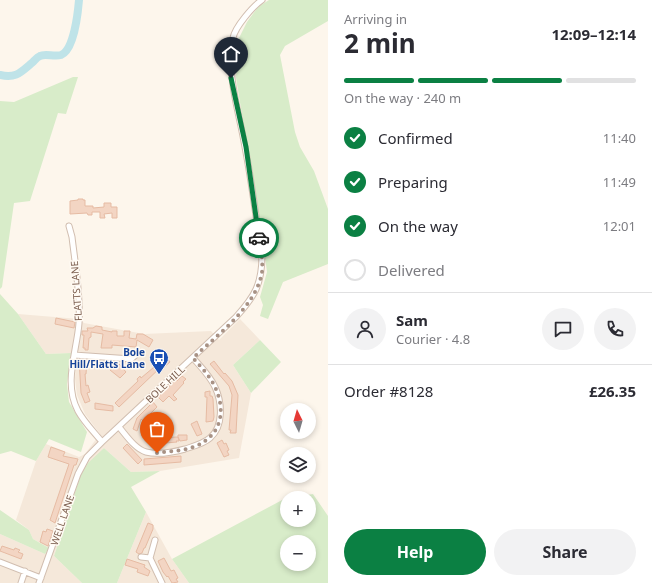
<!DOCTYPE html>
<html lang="en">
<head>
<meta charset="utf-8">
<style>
	:root { --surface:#fff; --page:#f2f2f3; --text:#2b2b33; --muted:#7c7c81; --line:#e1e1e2; --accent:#0b8043 }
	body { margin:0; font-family:"Noto Sans",sans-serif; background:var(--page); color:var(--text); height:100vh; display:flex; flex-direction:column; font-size:15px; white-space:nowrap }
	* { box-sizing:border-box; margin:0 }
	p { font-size:13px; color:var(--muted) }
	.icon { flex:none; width:22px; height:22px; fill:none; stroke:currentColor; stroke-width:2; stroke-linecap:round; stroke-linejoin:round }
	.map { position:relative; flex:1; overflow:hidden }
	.sheet { display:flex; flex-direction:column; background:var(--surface); width:324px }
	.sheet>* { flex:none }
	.needle { width:26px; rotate:355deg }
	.controls { position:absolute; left:280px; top:403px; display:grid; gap:8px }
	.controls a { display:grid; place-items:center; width:36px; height:36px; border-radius:50%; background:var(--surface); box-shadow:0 2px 6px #0003; font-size:20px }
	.pin { position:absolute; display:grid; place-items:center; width:34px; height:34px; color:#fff; margin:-41px -17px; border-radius:50% 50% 50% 0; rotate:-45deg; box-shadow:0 0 4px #0007 }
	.pin .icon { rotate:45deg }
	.courier { position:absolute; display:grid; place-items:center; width:40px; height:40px; margin:-20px; border:3px solid #0b8043; border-radius:50%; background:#fff; color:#222; box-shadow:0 1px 5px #0007 }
	.overview em { font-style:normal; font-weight:700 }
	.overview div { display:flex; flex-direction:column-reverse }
	.overview { display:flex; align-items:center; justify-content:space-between; height:68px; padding:0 16px }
	h1 { font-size:26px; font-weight:700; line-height:30px }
	.bar { display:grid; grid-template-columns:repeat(4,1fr); gap:6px 4px; align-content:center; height:48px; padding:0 16px }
	.bar i { height:5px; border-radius:3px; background:var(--line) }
	.bar .current { background:var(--accent) }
	.bar p { grid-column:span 4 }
	.line { display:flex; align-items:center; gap:10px; padding:0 16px; border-top:1px solid var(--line) }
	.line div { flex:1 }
	.round { display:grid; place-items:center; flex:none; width:42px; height:42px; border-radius:21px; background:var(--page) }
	ol { padding:0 16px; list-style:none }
	li { display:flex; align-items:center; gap:12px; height:44px }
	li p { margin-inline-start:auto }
	li .icon { padding:4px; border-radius:50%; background:var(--accent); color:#fff; stroke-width:4 }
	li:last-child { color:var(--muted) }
	li i { width:22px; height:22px; border:2px solid var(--line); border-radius:50% }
	.primary-button { display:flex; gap:8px; margin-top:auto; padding:8px 16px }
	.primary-button a { flex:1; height:46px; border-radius:24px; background:var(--accent); color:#fff; font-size:16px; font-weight:700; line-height:46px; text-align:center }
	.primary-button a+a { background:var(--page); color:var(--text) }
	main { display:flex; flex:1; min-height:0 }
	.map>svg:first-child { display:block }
</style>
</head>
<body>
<main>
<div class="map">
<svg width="328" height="583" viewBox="0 0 328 583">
	<rect width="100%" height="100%" fill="#fdf6ec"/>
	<path fill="#f5e8da" d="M18 314 79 319 84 323 144 334 211 331 219 340 240 319 260 340 233 365 251 393 239 458 160 471 131 472 104 448 81 474 54 556 82 583H0V534L45 554 49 548 33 539 29 530 16 520 36 461 46 444 79 457 85 454 100 434 85 414 77 395 75 379 76 360 71 353 46 354Z
		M146 512 172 559 189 583H117Z"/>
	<path fill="#d8ecc9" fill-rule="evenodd" d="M269 0H328V21L285 46 280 55 295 132 300 147 314 171 328 209V264L283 282 268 319 260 316 263 305 260 297 267 272 263 243 236 78 238 40 247 22 258 7Z
		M73 77H78L66 114 58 113 30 201 14 203 2 287 0 289V101L14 102Z
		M0 294 18 314 46 354 71 353 67 384 69 402 87 432 81 452 49 439 36 461 11 451 0 454Z
		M260 340 281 362 251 393 233 365Z
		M104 448 131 472 160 471 131 487 146 512 117 583H82L54 556 81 474 88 463Z
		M313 494 328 516V583H189L172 559 284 499 287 498V520H309V498H289ZM287 542H309V564H287Z
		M0 510 29 530 33 539 49 548 45 554 0 534Z"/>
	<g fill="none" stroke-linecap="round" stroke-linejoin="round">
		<path stroke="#bfe3e8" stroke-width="8" d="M0 75C16 79 21 72 33 62 35 60 37 57 40 56 45 53 54 57 61 55 74 50 78 12 79 0"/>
	</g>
	<path fill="#f3d5c3" stroke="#e6bba3" d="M78 199H83V200H85V206H93V208L104 207V203H111V207H117V218H112V213L104 214 105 218H100V212H92V215H88L87 213 70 214V201L78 200Z
		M56 318 75 322 74 328 55 324Z
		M96 326 102 327V330L112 332V331H117V336H124V331H130L129 338 136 339 137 334H143L153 340 149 347 137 340 136 347 112 345V348H101L103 334 91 332V337L89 338 88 350H85V348H83L84 335H82V331H88L87 328H93Z
		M166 357 170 362 164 367 163 365 119 407 115 403 138 381 137 379 140 376 141 378Z
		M79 359 87 360 86 374H85L86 386 88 385 90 392 87 393 90 401 85 403 81 393Z
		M214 361 224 374 225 373 232 381 238 395 236 433H230L231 430H229L232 395 229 386 210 364Z
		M119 364 126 372 120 378 110 370Z
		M182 376 186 379 183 382 184 383 173 395 177 399 174 401 169 396 163 402 158 397 176 380 177 381Z
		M210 391V396H212L213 399 214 417 213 421 206 422 207 397H205V392Z
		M153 402 157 407 143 421 141 419 137 431 133 429 137 418Z
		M95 403 113 406V411L95 409Z
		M197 421 202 434 197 436 191 424Z
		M178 435H187V440L180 441 178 437 179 441H176L177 442 154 444V438L178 437Z
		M222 440 224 444 226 443 229 450 227 451 229 455 224 457 217 443Z
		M127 444 142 460 138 464 123 448Z
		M51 447 65 452 63 456 78 459 76 465H74L55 523 50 520 69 464 48 457Z
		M181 456V462L144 465V459Z
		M148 523 153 525V529L145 548H144L142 553 139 554 136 552Z
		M47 529 53 531 48 546 40 542 43 531 46 532Z
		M2 546 14 550 15 548 20 550 18 552 23 554 21 559 0 551Z
		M164 558 171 571 174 570 178 578 176 579 178 582 172 583 168 576 167 577 163 572 158 561Z
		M127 559 145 565 144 567 150 571 148 576 137 572 138 569 125 565Z"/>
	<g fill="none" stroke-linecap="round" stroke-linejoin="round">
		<g stroke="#d1beb0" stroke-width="7">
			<path id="minor" d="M69 226 72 237C75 263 81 297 79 323 77 351 63 383 78 411 84 422 94 432 102 442
				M74 355 131 359 138 353
				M119 427C126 435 135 449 146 452 157 455 174 452 185 449 194 446 203 444 210 438 224 426 222 402 215 387 210 376 201 367 193 358
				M155 540 150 558 162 583
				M141 557 150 558
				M0 562 41 578
				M21 583 25 571
				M39 583 78 474 87 457 102 442 236 317C255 296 262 284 262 255 256 219 252 183 245 147 239 111 226 75 233 38 235 27 253 6 262 0"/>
		</g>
		<use href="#minor" stroke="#fff" stroke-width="5"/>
	</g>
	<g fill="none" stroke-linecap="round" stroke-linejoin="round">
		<path stroke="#a89285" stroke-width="4" stroke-dasharray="0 7.2" d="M157 453C170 451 184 451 196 446 222 435 226 410 215 387 210 376 201 367 193 358 218 334 256 307 262 272 263 261 261 249 259 238"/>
		<path stroke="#0b8043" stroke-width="5" d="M231 78 246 147 259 238"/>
	</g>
	<defs>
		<g id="bus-pin" transform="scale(1)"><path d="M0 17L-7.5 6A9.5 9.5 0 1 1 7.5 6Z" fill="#1a4fb4" stroke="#fffaf3"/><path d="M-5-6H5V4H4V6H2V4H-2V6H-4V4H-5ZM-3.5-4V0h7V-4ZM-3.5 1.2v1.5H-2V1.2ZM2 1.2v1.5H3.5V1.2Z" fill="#fff"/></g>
	</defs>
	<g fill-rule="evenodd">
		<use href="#bus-pin" x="159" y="358"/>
	</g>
	<g text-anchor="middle" stroke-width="3" stroke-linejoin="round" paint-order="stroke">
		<g font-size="10" fill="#7a5c4d" stroke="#fffaf3">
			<text transform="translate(76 291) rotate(-94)" y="4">FLATTS LANE</text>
			<text transform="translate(165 384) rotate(-43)" y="4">BOLE HILL</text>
			<text transform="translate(62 520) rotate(-71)" y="4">WELL LANE</text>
		</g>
		<g font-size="10" font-weight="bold" fill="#164399" stroke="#fffaf3" text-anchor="end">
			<text x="145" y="356">Bole<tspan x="145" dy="12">Hill/Flatts Lane</tspan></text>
		</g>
	</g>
</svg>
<div class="controls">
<a><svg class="needle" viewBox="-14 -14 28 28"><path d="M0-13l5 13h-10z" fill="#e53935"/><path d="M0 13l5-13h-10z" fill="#7c7c81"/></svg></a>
<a><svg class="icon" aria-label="layers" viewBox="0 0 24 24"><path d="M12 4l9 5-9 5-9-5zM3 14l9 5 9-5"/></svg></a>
<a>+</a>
<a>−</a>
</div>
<div class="pin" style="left:157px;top:453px;background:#ea580c"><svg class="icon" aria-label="bag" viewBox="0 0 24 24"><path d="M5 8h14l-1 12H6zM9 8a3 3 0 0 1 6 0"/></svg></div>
<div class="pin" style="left:231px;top:78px;background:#1f2937"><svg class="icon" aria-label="home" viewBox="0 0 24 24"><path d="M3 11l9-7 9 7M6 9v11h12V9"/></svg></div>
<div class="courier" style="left:259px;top:238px"><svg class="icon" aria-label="car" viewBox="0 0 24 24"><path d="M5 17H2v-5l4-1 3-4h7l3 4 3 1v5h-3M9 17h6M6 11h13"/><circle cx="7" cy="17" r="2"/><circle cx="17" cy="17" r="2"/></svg></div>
</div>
<section class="sheet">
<div class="overview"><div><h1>2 min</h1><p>Arriving in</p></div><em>12:09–12:14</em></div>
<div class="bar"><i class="current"></i><i class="current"></i><i class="current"></i><i></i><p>On the way · 240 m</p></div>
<ol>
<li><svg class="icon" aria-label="check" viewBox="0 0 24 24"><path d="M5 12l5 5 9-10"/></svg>Confirmed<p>11:40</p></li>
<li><svg class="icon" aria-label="check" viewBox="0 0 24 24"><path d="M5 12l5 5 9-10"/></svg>Preparing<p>11:49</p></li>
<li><svg class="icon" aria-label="check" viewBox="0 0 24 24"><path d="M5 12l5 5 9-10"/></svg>On the way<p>12:01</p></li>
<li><i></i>Delivered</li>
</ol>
<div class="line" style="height:72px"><a class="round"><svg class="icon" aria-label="person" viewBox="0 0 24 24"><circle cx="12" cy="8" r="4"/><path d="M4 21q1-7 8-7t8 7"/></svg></a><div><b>Sam</b><p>Courier · 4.8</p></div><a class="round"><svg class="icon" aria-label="chat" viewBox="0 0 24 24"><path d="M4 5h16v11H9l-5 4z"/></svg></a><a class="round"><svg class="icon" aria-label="phone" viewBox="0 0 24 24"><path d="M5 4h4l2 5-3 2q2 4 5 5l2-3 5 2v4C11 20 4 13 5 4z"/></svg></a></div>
<div class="line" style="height:52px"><div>Order #8128</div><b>£26.35</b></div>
<div class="primary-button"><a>Help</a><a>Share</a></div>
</section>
</main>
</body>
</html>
